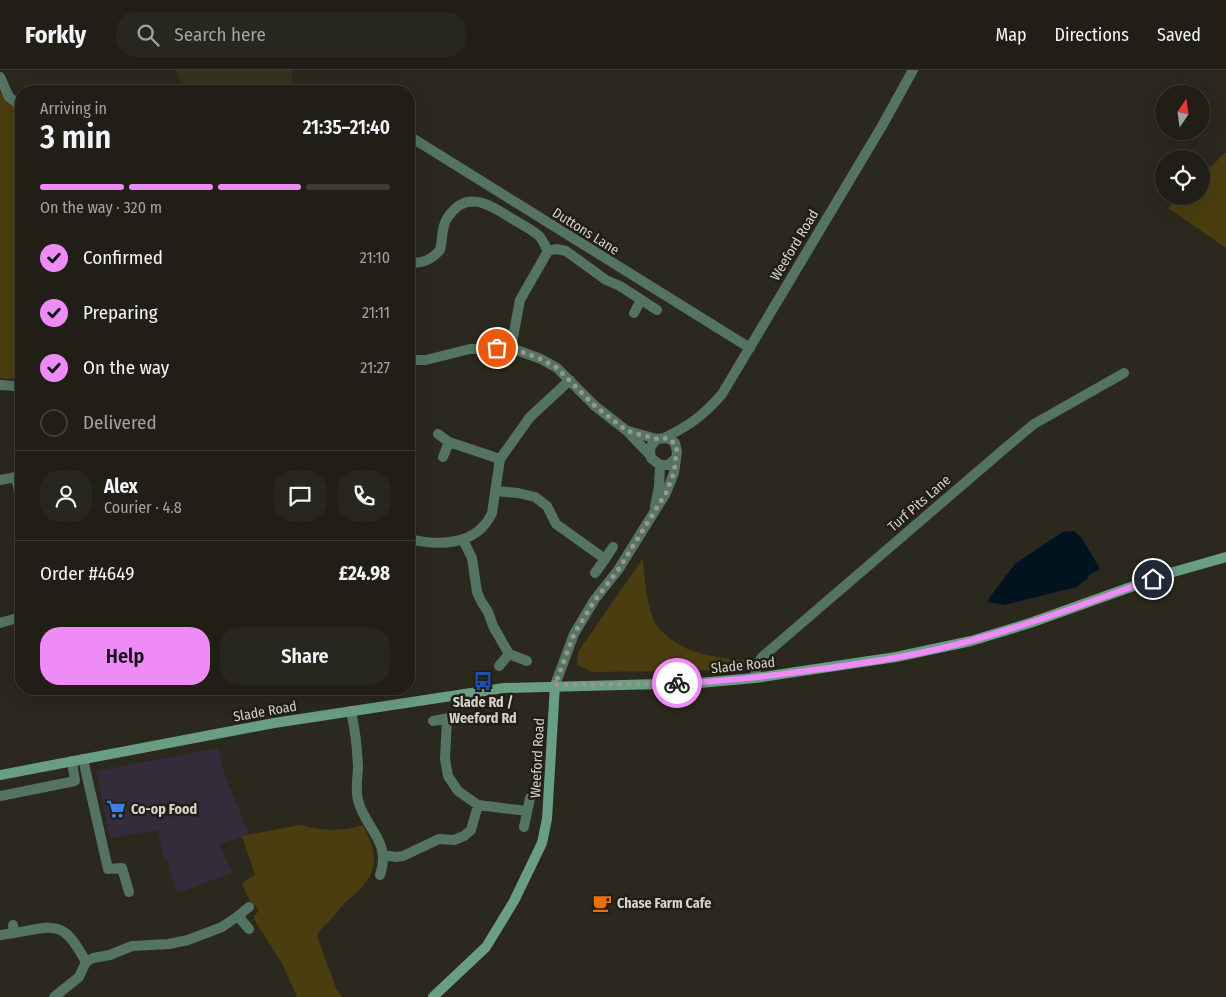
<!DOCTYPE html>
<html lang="en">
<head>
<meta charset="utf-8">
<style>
	:root { --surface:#201e16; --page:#28271f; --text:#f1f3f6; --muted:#a2a2a1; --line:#3d3c35; --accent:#ef8bf7 }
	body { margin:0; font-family:"Fira Sans Condensed",sans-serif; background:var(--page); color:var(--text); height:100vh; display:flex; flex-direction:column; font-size:19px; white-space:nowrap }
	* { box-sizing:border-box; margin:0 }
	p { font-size:16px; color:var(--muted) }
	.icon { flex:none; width:28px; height:28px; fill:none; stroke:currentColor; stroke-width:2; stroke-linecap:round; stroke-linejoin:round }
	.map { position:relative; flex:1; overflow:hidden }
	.side { position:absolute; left:15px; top:15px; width:400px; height:610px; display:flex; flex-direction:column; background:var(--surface); border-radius:20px; box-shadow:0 5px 20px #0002,0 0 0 1px var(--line) }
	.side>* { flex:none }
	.needle { width:32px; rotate:13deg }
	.controls { position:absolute; left:1155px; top:15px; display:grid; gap:10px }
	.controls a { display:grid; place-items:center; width:55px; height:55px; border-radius:50%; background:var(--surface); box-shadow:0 5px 20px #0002,0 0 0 1px var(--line); font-size:25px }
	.pin { position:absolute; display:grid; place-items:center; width:42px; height:42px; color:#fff; margin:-21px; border:2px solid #fff; border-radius:50%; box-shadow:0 1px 5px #0007 }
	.courier { position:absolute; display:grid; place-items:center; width:50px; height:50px; margin:-25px; border:4px solid #ef8bf7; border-radius:50%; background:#fff; color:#222; box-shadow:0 1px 6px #0007 }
	.headline em { font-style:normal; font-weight:600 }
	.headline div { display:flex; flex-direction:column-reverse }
	.headline { display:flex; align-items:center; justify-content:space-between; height:85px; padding:0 25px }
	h1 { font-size:32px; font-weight:600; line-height:38px }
	.bar { display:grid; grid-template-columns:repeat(4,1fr); gap:8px 5px; align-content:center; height:60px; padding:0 25px }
	.bar i { height:6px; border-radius:4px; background:var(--line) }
	.bar .active { background:var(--accent) }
	.bar p { grid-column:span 4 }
	.line { display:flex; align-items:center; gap:12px; padding:0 25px; border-top:1px solid var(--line) }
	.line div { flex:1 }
	.round { display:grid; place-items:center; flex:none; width:52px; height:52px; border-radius:20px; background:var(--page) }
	ol { padding:0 25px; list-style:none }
	li { display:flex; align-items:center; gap:15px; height:55px }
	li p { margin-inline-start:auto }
	li .icon { padding:5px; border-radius:50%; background:var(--accent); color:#111; stroke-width:4 }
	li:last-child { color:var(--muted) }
	li i { width:28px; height:28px; border:2px solid var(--line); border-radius:50% }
	.button { display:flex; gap:10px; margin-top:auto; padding:10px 25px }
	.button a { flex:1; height:58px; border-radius:20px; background:var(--accent); color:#111; font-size:20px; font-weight:600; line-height:58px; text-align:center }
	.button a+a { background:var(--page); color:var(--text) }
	header { display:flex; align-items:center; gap:30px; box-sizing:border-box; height:70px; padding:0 25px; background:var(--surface); border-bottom:1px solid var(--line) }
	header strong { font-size:24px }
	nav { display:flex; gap:28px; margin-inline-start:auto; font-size:18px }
	.search { width:350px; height:45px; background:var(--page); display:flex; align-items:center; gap:12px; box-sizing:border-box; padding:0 18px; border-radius:20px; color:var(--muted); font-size:19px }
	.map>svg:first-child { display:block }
</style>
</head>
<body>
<header>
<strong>Forkly</strong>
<div class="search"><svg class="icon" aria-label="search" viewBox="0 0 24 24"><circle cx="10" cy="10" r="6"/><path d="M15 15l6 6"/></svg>Search here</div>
<nav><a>Map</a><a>Directions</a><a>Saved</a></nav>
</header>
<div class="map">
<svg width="1226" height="927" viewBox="0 0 1226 927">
	<rect width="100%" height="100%" fill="#2b281e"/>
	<path fill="#342c3b" d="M218 678 225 706 249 764 219 774 232 803 177 823 167 789H164L158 760 110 768 96 701Z"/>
	<path fill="#353120" d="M176 0H292L293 21H185Z"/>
	<path fill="#4a3e10" d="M0 22 21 40V308L7 309 0 308Z
		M1226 82V178L1168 138 1180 126H1201V106Z
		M643 488C645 509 646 537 657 556 658 559 662 561 665 564 687 585 721 589 751 590L737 600 592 602 577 595 578 582Z
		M300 755C325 761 339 762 363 755 375 778 381 798 361 818 356 824 349 828 344 834 340 838 337 842 334 846 328 853 320 858 317 866L336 918 342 927H297L283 895 254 849 255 845 259 840 249 829 242 813 255 805 242 766Z"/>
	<path fill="#00131f" d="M1074 461 1082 468 1100 499 1089 505 1087 509 1076 517 1004 535 988 532 989 528 1016 493 1063 462Z"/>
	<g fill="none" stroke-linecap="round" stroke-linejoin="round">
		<path stroke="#547363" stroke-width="10" d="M0 7 9 27 21 36
			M409 66 750 278
			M548 181 556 179 566 181 606 210 620 216 657 240
			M409 192C421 195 432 189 440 180 443 170 441 156 448 147 467 119 490 135 511 148 520 154 530 158 538 165 542 168 545 176 548 181L520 230 511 278
			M634 243 641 230
			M409 290H426L470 279 511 278 541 289 557 298 595 336 627 361 650 385
			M0 315 15 316 21 314
			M628 361 657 369
			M438 364 449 372 500 389
			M664 368C689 356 704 345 722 324L882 56 913 0
			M443 387 449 372
			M16 407 21 431
			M0 410 21 406
			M495 421 518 423 535 427 547 436 556 454 605 489 613 477
			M655 436 659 417 660 395
			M409 469C439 476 477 476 492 443L500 389 530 347 570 310
			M463 470 472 488 477 522 481 531 488 542 493 556 509 584 527 591
			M595 503 605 489
			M0 553 21 547
			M499 596 509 584
			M755 608 756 597 762 587 1003 380 1034 354 1124 303
			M555 615 574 564 595 529 618 500 666 423 674 403 677 382 675 373 670 369 664 368 657 369 651 376 650 382 651 388 660 395H668L675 389
			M351 641C355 659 357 677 358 695 358 707 355 719 358 730 365 759 392 771 380 805
			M447 649 445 689 448 706 458 721 478 735 527 741
			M433 651 460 646
			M83 689 108 799 122 798 129 822
			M0 726 75 711 72 691
			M524 757 530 728
			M383 785 396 787 403 786 439 769 454 770 464 766 471 760 478 735
			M238 846 249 837
			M13 855 14 863C56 856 63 849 86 892
			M0 865 14 863
			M54 927 79 907 86 892 93 888 110 885 132 876 169 874 188 870 222 857 238 846 249 859"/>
		<path stroke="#6a9d85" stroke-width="10" d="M0 705 274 653 504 618 699 613 755 608 896 587 971 571 1030 553 1170 503 1226 487
			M433 927 486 877 514 831 542 773 547 749 555 615"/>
	</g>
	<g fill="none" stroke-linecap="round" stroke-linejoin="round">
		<path stroke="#98968e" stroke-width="5" stroke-dasharray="0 9" d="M497 278H511L541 289 557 298 595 336 627 361 657 369 664 368 670 369 677 377 674 403 666 423 618 500 595 530 574 564 555 615 677 613"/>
		<path stroke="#ef8bf7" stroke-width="6" d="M677 613C723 612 768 606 813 600 867 593 921 585 973 570 1034 553 1093 531 1153 509"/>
	</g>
	<defs>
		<g id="bus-bare" transform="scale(1.5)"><path d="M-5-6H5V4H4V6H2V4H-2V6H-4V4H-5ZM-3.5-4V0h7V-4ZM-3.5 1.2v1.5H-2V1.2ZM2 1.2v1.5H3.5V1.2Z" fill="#1a4fb4" stroke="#211f15" stroke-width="2.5" paint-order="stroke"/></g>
		<g id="supermarket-bare" transform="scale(1.5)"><path d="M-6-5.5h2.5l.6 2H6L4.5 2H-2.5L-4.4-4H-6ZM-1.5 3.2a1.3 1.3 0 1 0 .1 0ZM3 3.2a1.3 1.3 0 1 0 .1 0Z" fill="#3f7fe0" stroke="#211f15" stroke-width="2.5" paint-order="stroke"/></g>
		<g id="cafe-bare" transform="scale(1.5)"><path d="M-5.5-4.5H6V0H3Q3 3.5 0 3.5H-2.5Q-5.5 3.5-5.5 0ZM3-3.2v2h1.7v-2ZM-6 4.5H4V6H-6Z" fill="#e8710a" stroke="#211f15" stroke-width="2.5" paint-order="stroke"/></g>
	</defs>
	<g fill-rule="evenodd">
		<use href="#bus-bare" x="483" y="611"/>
		<use href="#supermarket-bare" x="116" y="739"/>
		<use href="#cafe-bare" x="602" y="833"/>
	</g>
	<g text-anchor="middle" stroke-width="5" stroke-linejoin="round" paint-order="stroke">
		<g font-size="14" fill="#d3d2cb" stroke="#211f15">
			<text transform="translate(586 161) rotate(32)" y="5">Duttons Lane</text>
			<text transform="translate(794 175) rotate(-59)" y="5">Weeford Road</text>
			<text transform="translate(919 433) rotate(-41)" y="5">Turf Pits Lane</text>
			<text transform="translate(743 595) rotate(-6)" y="5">Slade Road</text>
			<text transform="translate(265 641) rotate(-10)" y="5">Slade Road</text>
			<text transform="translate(537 688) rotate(-87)" y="5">Weeford Road</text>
		</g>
		<g font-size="14" font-weight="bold" fill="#d3d2cb" stroke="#211f15" text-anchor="start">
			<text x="483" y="637" text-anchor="middle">Slade Rd /<tspan x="483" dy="16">Weeford Rd</tspan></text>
			<text x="131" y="744">Co-op Food</text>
			<text x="617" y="838">Chase Farm Cafe</text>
		</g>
	</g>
</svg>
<div class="controls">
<a><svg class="needle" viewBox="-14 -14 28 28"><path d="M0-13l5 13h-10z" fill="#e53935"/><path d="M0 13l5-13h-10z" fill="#a2a2a1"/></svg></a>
<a><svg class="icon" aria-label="locate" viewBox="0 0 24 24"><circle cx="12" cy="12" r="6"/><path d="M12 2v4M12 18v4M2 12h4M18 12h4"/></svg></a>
</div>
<div class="pin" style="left:497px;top:278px;background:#ea580c"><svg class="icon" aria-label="bag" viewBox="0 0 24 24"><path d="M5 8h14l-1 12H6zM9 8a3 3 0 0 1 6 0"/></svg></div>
<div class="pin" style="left:1153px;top:509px;background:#1f2937"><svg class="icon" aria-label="home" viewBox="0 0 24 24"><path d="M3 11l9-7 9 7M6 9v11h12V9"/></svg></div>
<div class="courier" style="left:677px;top:613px"><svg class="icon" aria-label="bike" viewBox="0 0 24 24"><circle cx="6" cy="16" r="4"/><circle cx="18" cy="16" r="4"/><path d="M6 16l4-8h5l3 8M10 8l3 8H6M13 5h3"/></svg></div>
<section class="side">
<div class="headline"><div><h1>3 min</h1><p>Arriving in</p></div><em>21:35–21:40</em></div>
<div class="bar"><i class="active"></i><i class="active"></i><i class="active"></i><i></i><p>On the way · 320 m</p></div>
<ol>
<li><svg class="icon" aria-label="check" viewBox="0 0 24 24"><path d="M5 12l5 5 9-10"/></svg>Confirmed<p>21:10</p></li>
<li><svg class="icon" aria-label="check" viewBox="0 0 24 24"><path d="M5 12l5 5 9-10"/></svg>Preparing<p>21:11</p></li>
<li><svg class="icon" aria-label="check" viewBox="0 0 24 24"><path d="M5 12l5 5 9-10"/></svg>On the way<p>21:27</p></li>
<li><i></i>Delivered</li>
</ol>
<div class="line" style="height:90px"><a class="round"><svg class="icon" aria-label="person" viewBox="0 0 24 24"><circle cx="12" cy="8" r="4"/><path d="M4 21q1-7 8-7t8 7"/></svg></a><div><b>Alex</b><p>Courier · 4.8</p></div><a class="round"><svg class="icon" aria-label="chat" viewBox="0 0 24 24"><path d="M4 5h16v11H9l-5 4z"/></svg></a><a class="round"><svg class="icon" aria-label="phone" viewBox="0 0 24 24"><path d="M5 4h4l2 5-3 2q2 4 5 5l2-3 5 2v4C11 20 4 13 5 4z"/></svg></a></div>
<div class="line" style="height:65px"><div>Order #4649</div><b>£24.98</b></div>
<div class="button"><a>Help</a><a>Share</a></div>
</section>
</div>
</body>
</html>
